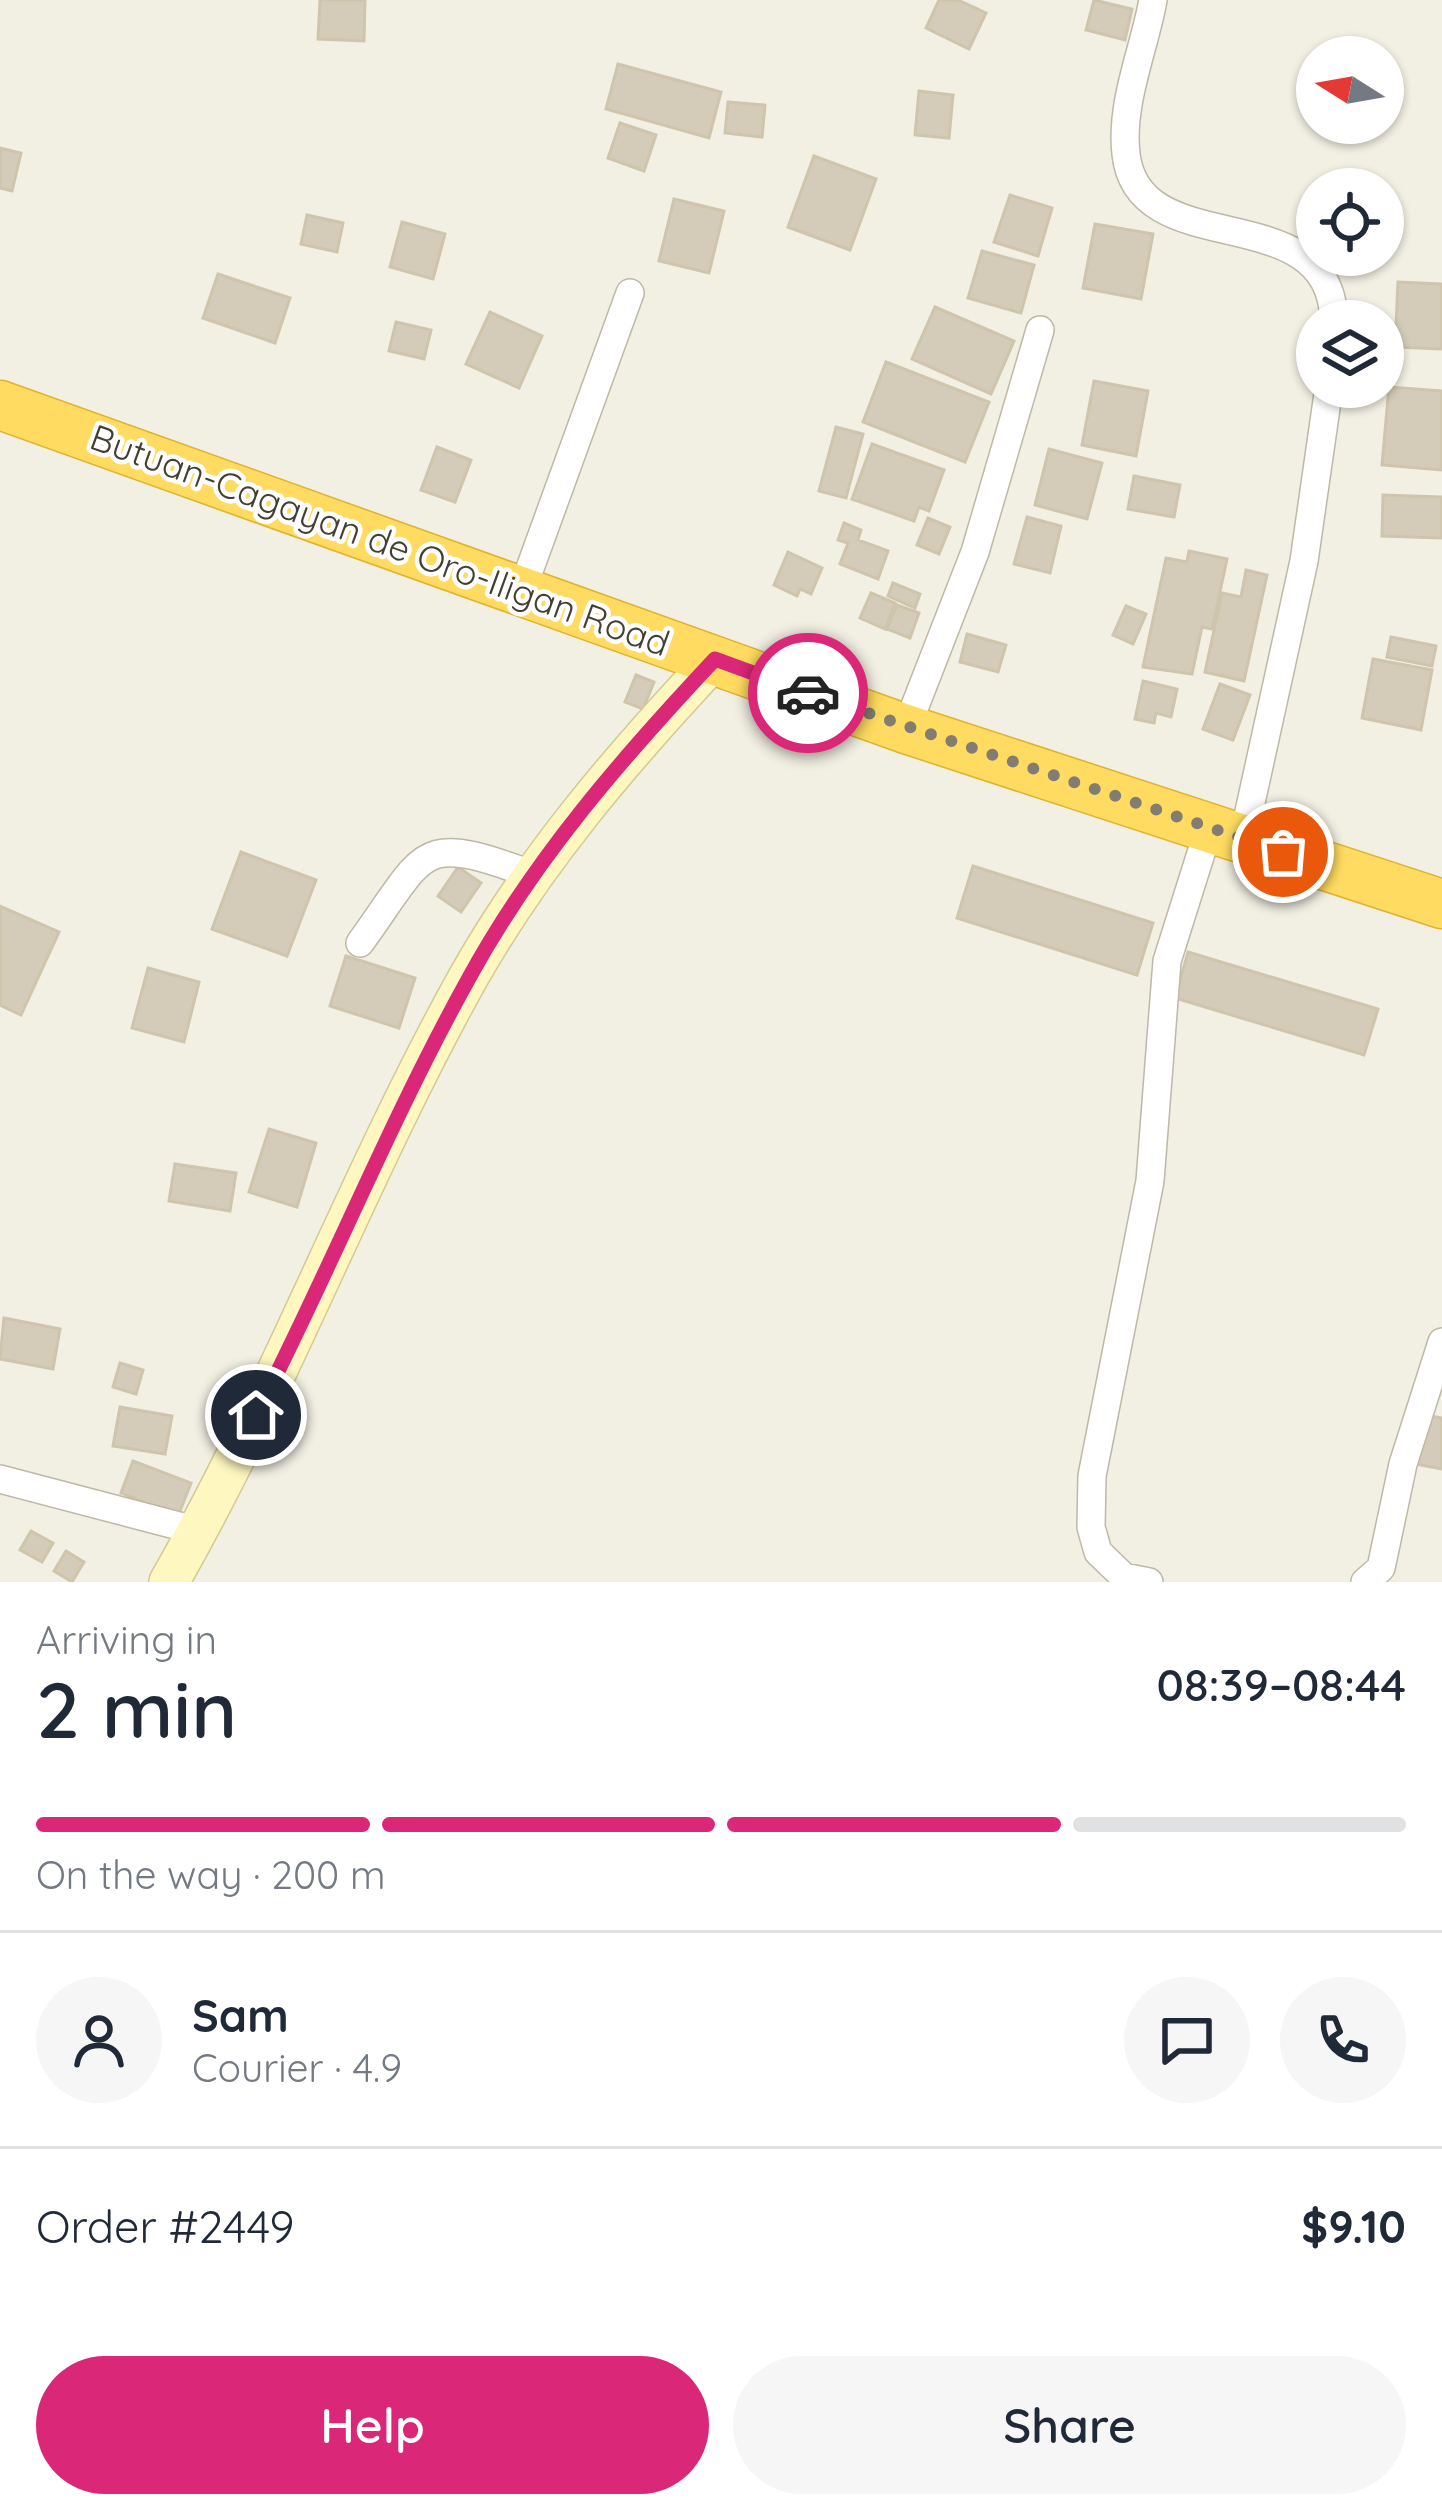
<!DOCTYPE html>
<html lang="en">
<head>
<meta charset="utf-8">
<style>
	:root { --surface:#fff; --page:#f6f6f7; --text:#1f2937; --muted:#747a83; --line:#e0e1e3; --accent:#db2777 }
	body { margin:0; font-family:Quicksand,sans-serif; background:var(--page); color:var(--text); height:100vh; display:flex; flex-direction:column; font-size:45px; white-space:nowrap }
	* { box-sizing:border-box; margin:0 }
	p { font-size:39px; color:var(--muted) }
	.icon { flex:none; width:66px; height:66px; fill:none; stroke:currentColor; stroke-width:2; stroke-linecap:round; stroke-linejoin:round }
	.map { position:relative; height:1582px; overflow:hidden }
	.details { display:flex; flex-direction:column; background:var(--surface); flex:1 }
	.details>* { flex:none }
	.needle { width:78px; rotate:281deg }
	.tools { position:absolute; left:1296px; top:36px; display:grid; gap:24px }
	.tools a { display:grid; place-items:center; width:108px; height:108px; border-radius:50%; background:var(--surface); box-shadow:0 3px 9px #0004; font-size:60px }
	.pin { position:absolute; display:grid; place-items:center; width:102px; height:102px; color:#fff; margin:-51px; border:6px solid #fff; border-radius:50%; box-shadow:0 3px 12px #0007 }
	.courier { position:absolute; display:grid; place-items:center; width:120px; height:120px; margin:-60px; border:9px solid #db2777; border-radius:50%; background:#fff; color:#222; box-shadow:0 3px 15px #0007 }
	.summary em { font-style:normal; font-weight:600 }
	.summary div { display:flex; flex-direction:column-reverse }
	.summary { display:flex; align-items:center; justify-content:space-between; height:204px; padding:0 36px }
	h1 { font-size:78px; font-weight:600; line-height:90px }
	.bar { display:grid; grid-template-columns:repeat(4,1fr); gap:18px 12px; align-content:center; height:144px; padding:0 36px }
	.bar i { height:15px; border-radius:9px; background:var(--line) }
	.bar .current { background:var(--accent) }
	.bar p { grid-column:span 4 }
	.line { display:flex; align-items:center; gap:30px; padding:0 36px; border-top:3px solid var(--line) }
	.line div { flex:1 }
	.round { display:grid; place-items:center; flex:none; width:126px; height:126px; border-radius:63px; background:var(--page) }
	.button { display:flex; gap:24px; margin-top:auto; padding:24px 36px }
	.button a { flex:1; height:138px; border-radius:72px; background:var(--accent); color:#fff; font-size:48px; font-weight:600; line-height:138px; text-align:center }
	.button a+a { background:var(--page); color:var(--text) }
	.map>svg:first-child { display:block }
</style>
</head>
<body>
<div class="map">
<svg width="1442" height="1582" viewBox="0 0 1442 1582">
	<rect width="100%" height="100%" fill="#f2efe3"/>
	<path fill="#d4ccb8" stroke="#cfc5ac" stroke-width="3" d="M320 0H365L364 41 318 39Z
		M939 0H958L986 13 969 49 926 28Z
		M1094 0 1132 9 1125 40 1086 30Z
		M618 64 721 92 709 138 606 109Z
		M919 91 953 95 949 138 915 135Z
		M728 102 765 105 762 137 725 133Z
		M620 123 656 135 644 171 608 158Z
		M0 148 21 153 12 191 0 188Z
		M814 156 876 179 850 250 788 227Z
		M1010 195 1052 208 1038 256 994 242Z
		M674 199 724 211 709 273 659 261Z
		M307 215 343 223 337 252 301 244Z
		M402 222 445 234 433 279 390 267Z
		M1095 224 1153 234 1141 299 1083 288Z
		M982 251 1034 265 1021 313 968 298Z
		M218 274 290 298 275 343 203 318Z
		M1398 282 1442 284V349L1395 347Z
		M935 307 1014 341 991 394 912 359Z
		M490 312 542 336 519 388 466 364Z
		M396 322 431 330 424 359 389 351Z
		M886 362 989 402 965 462 863 422Z
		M1094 381 1148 391 1136 456 1082 445Z
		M1389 387 1442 391V470L1382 465Z
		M836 427 863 434 846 498 819 491Z
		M872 444 944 470 929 511 919 507 914 521 852 499Z
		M437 447 471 460 455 502 421 490Z
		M1049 449 1102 463 1087 519 1035 505Z
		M1134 476 1180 485 1174 517 1128 509Z
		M1383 495 1442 497V538L1382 536Z
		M1027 517 1061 526 1050 573 1014 564Z
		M928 518 950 527 939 554 917 545Z
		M844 523 861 530 858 540 888 551 878 579 840 564 848 543 838 540Z
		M1189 551 1227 559 1212 629 1202 627 1192 674 1143 667 1166 558 1187 562Z
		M788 552 822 568 811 594 800 589 797 596 774 585Z
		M1246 570 1267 575 1244 681 1205 672 1222 593 1241 597Z
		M893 583 920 594 915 608 888 596Z
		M871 593 895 603 885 629 860 618Z
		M897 605 919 613 910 638 887 629Z
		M1126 606 1146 614 1133 644 1113 635Z
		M967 634 1006 645 998 672 960 662Z
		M1391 637 1436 646 1432 666 1387 657Z
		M1373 659 1432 670 1421 730 1362 718Z
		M636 675 654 682 643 709 625 702Z
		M1143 681 1177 689 1171 717 1156 713 1154 723 1135 719Z
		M1220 684 1250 695 1233 740 1203 729Z
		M241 852 316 880 287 956 212 929Z
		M973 866 1153 923 1137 975 957 918Z
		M458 867 481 883 461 912 438 896Z
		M0 906 59 932 21 1015 0 1005Z
		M1188 952 1378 1009 1364 1055 1175 998Z
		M346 956 415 978 399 1028 330 1006Z
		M148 968 199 982 184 1042 132 1028Z
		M269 1129 316 1143 297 1207 249 1192Z
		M175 1164 236 1173 230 1211 169 1201Z
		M4 1318 60 1329 53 1369 0 1359Z
		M120 1363 143 1370 136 1394 113 1387Z
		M120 1407 172 1416 165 1454 113 1446Z
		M1425 1415 1442 1418V1469L1416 1464Z
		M133 1461 191 1483 178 1516 121 1493Z
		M31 1531 53 1543 42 1562 20 1550Z
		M66 1551 84 1562 72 1582 54 1571Z"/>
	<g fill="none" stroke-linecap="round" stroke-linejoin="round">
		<g stroke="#beb8a6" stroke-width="30">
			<path id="street" d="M1153 0C1144 50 1120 103 1126 154 1138 266 1331 193 1334 321
				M521 593 630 293
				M906 729 975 552 1040 330
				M1243 839 1304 561 1329 387
				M360 943C428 849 417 832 533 875
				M0 1479 198 1531
				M1149 1582 1124 1577 1098 1552 1091 1527 1092 1476 1150 1181 1167 961 1209 828
				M1365 1582 1381 1568 1403 1464 1442 1342"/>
		</g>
		<g stroke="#d4c992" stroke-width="42">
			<path id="secondary" d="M169 1582C281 1386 359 1173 469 976 536 858 623 757 715 659"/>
		</g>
		<g stroke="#e0b22f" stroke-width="51">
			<path id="highway" d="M0 405 906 729 1442 904"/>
		</g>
		<use href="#street" stroke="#fff" stroke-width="27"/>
		<use href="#secondary" stroke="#fff7c0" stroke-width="39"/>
		<use href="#highway" stroke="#ffdb61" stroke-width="48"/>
	</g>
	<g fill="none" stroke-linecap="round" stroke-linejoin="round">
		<path stroke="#817d71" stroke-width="12" stroke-dasharray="0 21.6" d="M808 693 1283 852"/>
		<path stroke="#db2777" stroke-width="15" d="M256 1415C330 1271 390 1120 469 978 534 859 623 757 715 659L808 693"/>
	</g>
	<g text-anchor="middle" stroke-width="9" stroke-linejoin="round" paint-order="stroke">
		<g font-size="36" fill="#443f33" stroke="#fff">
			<text transform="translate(380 540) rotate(20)" y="13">Butuan-Cagayan de Oro-Iligan Road</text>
		</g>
	</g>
</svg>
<div class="tools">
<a><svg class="needle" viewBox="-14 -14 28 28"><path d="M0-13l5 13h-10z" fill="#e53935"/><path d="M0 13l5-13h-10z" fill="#747a83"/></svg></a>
<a><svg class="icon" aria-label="locate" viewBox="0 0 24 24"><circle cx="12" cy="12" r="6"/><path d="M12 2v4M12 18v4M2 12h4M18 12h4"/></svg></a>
<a><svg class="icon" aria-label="layers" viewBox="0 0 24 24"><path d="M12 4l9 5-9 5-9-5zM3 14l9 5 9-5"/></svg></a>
</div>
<div class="pin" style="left:1283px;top:852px;background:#ea580c"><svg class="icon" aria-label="bag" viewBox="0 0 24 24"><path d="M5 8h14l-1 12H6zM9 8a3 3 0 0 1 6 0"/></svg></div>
<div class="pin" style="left:256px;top:1415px;background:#1f2937"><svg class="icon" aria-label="home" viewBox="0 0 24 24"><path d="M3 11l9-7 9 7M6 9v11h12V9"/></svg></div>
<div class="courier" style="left:808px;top:693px"><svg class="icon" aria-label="car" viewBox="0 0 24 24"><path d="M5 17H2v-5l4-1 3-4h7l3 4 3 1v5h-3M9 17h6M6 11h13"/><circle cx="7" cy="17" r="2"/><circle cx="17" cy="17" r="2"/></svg></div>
</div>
<section class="details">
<div class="summary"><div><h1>2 min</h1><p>Arriving in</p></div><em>08:39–08:44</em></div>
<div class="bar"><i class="current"></i><i class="current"></i><i class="current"></i><i></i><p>On the way · 200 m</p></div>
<div class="line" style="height:216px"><a class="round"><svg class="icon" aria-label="person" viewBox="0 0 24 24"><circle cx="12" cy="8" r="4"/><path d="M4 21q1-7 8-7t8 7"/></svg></a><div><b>Sam</b><p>Courier · 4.9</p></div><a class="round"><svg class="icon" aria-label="chat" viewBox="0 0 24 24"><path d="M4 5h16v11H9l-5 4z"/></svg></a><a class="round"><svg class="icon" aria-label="phone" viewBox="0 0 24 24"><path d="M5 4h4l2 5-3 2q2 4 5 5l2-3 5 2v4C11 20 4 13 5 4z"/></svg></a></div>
<div class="line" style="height:156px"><div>Order #2449</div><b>$9.10</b></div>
<div class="button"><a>Help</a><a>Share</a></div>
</section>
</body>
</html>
